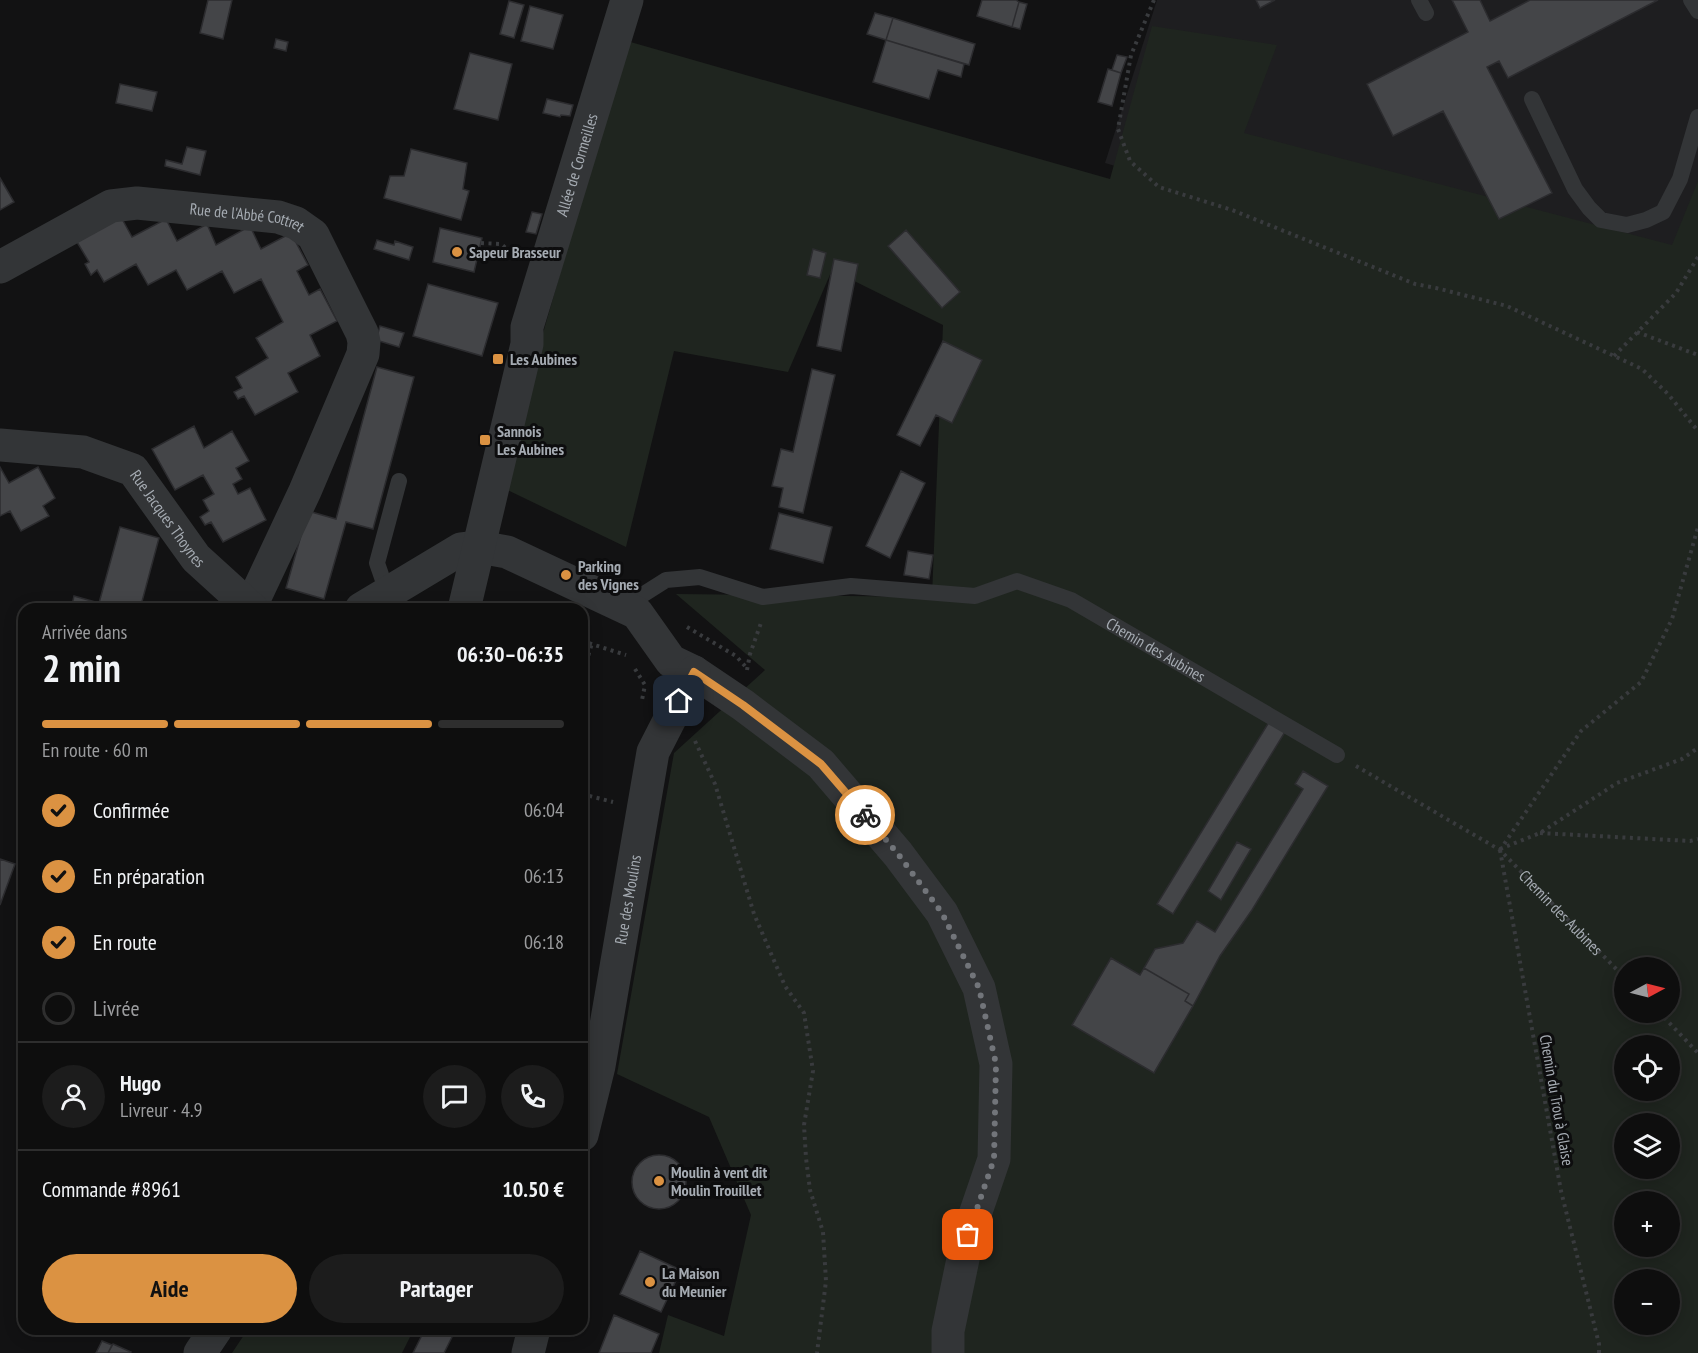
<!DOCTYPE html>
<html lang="fr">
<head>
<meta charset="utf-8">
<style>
	:root { --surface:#0e0e0e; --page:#1c1c1c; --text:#f1f3f6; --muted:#9b9c9e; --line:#2e2e2e; --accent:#db9242 }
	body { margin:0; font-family:"PT Sans Narrow",sans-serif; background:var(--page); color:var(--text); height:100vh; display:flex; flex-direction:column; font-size:22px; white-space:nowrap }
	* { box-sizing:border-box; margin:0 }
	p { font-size:20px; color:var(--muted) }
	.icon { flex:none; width:33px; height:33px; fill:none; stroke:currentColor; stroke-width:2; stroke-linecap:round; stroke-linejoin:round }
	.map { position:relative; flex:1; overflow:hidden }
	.sheet { position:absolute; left:18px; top:603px; width:570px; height:732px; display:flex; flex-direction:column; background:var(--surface); border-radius:18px; box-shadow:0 3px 15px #0003,0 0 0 2px var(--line) }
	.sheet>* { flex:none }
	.needle { width:39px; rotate:83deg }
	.buttons { position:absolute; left:1614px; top:957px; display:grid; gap:12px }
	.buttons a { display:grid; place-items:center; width:66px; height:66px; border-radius:50%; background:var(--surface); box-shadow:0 3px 15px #0003,0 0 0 2px var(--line); font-size:30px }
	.pin { position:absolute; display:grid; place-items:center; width:51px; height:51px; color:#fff; margin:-26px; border-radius:12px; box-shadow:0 3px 9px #0006 }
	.courier { position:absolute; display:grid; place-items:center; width:60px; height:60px; margin:-30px; border:4px solid #db9242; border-radius:50%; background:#fff; color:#222; box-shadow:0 2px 8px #0007 }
	.overview em { font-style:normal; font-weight:800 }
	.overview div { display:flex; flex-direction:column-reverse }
	.overview { display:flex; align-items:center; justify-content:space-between; height:102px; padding:0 24px }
	h1 { font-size:39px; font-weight:800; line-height:45px }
	.bar { display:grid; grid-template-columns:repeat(4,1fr); gap:9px 6px; align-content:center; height:72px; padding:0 24px }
	.bar i { height:8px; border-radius:4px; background:var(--line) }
	.bar .on { background:var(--accent) }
	.bar p { grid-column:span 4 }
	.line { display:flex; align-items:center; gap:15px; padding:0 24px; border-top:2px solid var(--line) }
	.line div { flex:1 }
	.round { display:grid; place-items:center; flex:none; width:63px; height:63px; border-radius:32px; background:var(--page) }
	ol { padding:0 24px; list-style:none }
	li { display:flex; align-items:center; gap:18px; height:66px }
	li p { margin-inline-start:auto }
	li .icon { padding:6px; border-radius:50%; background:var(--accent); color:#111; stroke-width:4 }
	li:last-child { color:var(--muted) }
	li i { width:33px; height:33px; border:3px solid var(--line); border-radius:50% }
	.primary-button { display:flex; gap:12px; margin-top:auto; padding:12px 24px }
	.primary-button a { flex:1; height:69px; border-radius:36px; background:var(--accent); color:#111; font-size:24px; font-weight:800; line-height:69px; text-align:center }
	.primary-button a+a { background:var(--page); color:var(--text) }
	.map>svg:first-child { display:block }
</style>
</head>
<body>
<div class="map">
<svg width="1698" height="1353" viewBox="0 0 1698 1353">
	<rect width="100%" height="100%" fill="#121213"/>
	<path fill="#1e1e20" d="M1157 0H1698V188L1655 325 1105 163Z"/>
	<path fill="#1f251f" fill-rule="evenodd" d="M1152 26 1277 45 1244 133 1672 245 1698 181V1353H659L668 1315 724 1336 751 1215 709 1117 617 1074 674 753 765 670 676 594 932 597 943 325 832 270 788 372 674 351 626 547 499 486 627 41 1110 179ZM1624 968H1670V1012H1624ZM1624 1046H1670V1090H1624ZM1624 1124H1670V1168H1624ZM1624 1202H1670V1246H1624ZM1624 1280H1670V1324H1624Z
		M248 1329H414L402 1353H232Z"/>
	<path fill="#444548" stroke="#2c2c2f" stroke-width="1.5" d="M208 0H232L223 39 200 33Z
		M982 0H1016L1019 2 1012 27 977 16Z
		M1256 0H1275L1260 8Z
		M1452 0H1480L1490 21 1530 0H1658L1508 78 1499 61 1487 67 1552 193 1499 219 1443 111 1393 136 1367 84 1468 32Z
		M509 1 524 5 514 38 500 34Z
		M1019 2 1027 4 1020 29 1012 27Z
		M530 6 563 15 553 49 521 41Z
		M875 13 893 18 886 40 867 34Z
		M893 18 975 44 969 65 886 40Z
		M276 39 288 42 286 51 274 48Z
		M886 40 964 64 961 77 938 70 929 99 873 82Z
		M470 53 512 64 498 120 454 109Z
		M1117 55 1127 57 1121 73 1112 70Z
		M1108 69 1121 73 1112 106 1098 102Z
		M120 84 157 92 152 111 116 103Z
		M547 99 573 105 570 116 561 115 560 117 543 113Z
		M187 147 206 151 200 175 165 166 166 160 182 164Z
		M411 149 467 163 463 189 469 191 461 220 384 198 390 176H404Z
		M0 178 14 202 0 210Z
		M532 212 542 214 536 234 526 232Z
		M121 217 132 237 166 219 177 241 207 224 216 245 250 226 261 249 291 233 308 265 297 271 309 295 320 289 337 321 310 335 320 356 288 373 298 392 255 415 244 396 238 399 234 392 242 388 236 377 268 358 256 338 283 322 261 279 234 293 222 271 187 290 176 270 148 285 136 264 104 282 97 270 91 275 85 264 89 262 77 242Z
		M440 228 482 238 474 272 433 262Z
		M906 230 960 292 942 308 888 246Z
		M377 240 394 245 395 241 413 247 409 260 374 249Z
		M813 249 826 253 820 278 807 275Z
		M834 259 858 264 841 351 817 346Z
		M428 284 498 303 482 356 413 336Z
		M380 326 404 333 399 347 376 340Z
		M943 341 982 360 952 423 936 415 920 446 897 435Z
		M377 367 414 377 373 529 346 522 324 599 286 588 308 511 336 519Z
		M812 369 835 375 803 513 779 507 783 488 772 486 781 449 793 452Z
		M194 426 204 448 232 431 249 461 236 468 242 479 233 484 238 494 250 488 266 520 223 542 211 522 205 525 200 517 209 511 203 500 214 494 203 475 175 490 152 449Z
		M0 467 9 483 38 467 55 498 43 506 49 516 21 531 10 511 0 516Z
		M901 471 925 483 890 558 866 546Z
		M779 513 832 527 823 563 770 549Z
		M120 527 159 538 140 609H71L74 596 99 603Z
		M908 551 933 555 929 579 904 575Z
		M1269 722 1285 732 1173 914 1157 904Z
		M1303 771 1328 786 1252 910 1220 956 1193 1006 1185 1001 1189 994 1144 968 1155 949 1183 943 1197 921 1215 932 1303 789 1295 784Z
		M1237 842 1251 849 1221 900 1208 891Z
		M0 859 15 864 0 905Z
		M1111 958 1140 975 1144 968 1189 994 1185 1001 1193 1006 1154 1073 1072 1025Z
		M632 1182a27 27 0 1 1 54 0a27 27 0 1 1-54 0Z
		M640 1251 681 1270 661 1312 620 1294Z
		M614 1315 659 1334 651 1353H599Z
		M425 1329H456L444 1353H413Z
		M102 1341 112 1345 108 1353H96Z
		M113 1344 131 1352 130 1353H108Z"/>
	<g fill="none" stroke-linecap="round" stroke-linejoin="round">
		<g stroke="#393b3e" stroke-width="4" stroke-dasharray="3 4.5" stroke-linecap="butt">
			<path d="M1154 0 1131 55 1118 129 1130 161 1159 187 1232 210 1415 284 1436 288 1507 306 1642 369 1668 394 1698 431"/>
			<path d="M481 243 501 244 517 258"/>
			<path d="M1637 332 1698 355"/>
			<path d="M1614 356 1676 293 1698 257"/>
			<path d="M687 627 736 656 745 666"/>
			<path d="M582 641 626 655"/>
			<path d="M635 669 645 685 642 700"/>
			<path d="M747 670 750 654 762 620"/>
			<path d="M582 677 592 643"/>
			<path d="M695 741 715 784 754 914 785 986 804 1013 813 1071 804 1125 806 1158 810 1190 823 1232 826 1281 817 1353"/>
			<path id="s1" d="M1356 766 1500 850 1624 977"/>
			<path d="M582 794 613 802"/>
			<path d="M1540 833 1690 841 1698 839"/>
			<path d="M1500 849 1540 833 1617 783 1682 759 1698 748"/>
			<path d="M1500 850 1561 1191 1599 1344V1353"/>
			<path d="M1500 850 1581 731 1641 682 1672 619 1698 527"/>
			<path d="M1659 1012 1698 1053"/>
		</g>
		<g stroke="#333537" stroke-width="16">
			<path d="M1419 0 1426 13"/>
			<path d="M1691 0 1698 11"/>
			<path d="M1532 99 1575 189 1589 208 1601 220 1627 225 1646 220 1663 212 1680 179 1698 117"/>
			<path d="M387 592 377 563 399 481"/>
			<path id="s2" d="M621 599H636L666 580 700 577 763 597 851 586 975 596 1017 581 1071 600 1337 755"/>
		</g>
		<g stroke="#333537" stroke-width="33">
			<path id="s3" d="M0 267 111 206 137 203 278 217 296 223 313 235 362 333 364 342 363 354 305 491 250 608"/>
			<path id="s4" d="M0 445 83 452 133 470 196 558 252 609"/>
			<path d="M361 609 461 549 479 547 507 552 637 613 671 661 694 672 743 705 821 764 898 854 942 913 979 988 996 1064 994 1159 968 1235 948 1331V1353"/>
			<path id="s5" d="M464 609 527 344V327L627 0"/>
			<path id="s6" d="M582 1135 599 1066 653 752 694 672"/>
			<path d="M200 1353 216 1329"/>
			<path d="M528 1353 534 1329"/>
		</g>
	</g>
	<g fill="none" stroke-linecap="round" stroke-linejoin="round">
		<path stroke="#72757a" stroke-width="6" stroke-dasharray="0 10.8" d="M865 815 898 854 942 913 979 988 996 1064 994 1159 968 1235"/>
		<path stroke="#db9242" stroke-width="8" d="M679 701 694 672 743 705 821 764 865 815"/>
	</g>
	<g fill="#db9242" stroke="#0d0d0e" stroke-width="2">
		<circle cx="457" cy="252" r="6"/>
		<rect x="492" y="353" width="12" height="12" rx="3"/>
		<rect x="479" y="434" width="12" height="12" rx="3"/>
		<circle cx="566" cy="575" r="6"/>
		<circle cx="659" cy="1181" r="6"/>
		<circle cx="650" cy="1282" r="6"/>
	</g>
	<g text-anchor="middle" stroke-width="6" stroke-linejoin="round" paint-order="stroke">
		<g font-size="16" fill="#a5abb2" stroke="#0d0d0e">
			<text dy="6" stroke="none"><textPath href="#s5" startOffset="459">Allée de Cormeilles</textPath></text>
			<text dy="6" stroke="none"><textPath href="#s3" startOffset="264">Rue de l'Abbé Cottret</textPath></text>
			<text dy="6" stroke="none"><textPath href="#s4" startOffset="196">Rue Jacques Thoynes</textPath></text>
			<text dy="6" stroke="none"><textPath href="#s2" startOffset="564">Chemin des Aubines</textPath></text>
			<text dy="6" stroke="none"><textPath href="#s6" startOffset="240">Rue des Moulins</textPath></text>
			<text dy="6" stroke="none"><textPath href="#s1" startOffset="254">Chemin des Aubines</textPath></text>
			<text transform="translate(1557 1100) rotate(80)" y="6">Chemin du Trou à Glaise</text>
		</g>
		<g font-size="16" font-weight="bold" fill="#a5abb2" stroke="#0d0d0e" text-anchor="start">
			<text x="469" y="258">Sapeur Brasseur</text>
			<text x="510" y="365">Les Aubines</text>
			<text x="497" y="437">Sannois<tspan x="497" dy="18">Les Aubines</tspan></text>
			<text x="578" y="572">Parking<tspan x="578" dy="18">des Vignes</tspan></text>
			<text x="671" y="1178">Moulin à vent dit<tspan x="671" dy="18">Moulin Trouillet</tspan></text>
			<text x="662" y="1279">La Maison<tspan x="662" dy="18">du Meunier</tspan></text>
		</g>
	</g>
</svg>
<div class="buttons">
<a><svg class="needle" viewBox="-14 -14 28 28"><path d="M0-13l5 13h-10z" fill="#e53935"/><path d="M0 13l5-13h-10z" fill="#9b9c9e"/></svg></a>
<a><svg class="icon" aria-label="locate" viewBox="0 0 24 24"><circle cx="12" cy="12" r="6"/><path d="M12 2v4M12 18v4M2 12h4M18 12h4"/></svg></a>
<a><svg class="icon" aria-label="layers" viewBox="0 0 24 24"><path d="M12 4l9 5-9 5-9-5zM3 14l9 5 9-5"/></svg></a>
<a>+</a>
<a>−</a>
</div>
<div class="pin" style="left:968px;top:1235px;background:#ea580c"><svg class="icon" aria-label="bag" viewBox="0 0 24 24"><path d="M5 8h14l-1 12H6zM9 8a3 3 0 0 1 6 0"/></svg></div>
<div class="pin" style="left:679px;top:701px;background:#1f2937"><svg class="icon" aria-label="home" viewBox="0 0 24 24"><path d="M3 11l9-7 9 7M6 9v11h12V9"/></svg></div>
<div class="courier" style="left:865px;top:815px"><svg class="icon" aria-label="bike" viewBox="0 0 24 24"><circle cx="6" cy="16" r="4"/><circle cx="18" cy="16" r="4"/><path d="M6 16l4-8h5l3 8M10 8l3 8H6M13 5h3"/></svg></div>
<section class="sheet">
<div class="overview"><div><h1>2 min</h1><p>Arrivée dans</p></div><em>06:30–06:35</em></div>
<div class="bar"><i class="on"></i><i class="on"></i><i class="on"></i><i></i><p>En route · 60 m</p></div>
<ol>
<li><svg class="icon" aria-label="check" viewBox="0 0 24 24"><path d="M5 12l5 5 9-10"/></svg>Confirmée<p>06:04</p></li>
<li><svg class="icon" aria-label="check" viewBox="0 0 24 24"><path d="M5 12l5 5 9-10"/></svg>En préparation<p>06:13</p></li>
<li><svg class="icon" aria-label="check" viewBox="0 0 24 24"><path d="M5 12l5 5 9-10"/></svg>En route<p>06:18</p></li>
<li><i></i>Livrée</li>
</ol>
<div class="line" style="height:108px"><a class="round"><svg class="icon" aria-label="person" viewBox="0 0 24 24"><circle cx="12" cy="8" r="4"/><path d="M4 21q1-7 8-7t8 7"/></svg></a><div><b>Hugo</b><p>Livreur · 4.9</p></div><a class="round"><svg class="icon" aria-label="chat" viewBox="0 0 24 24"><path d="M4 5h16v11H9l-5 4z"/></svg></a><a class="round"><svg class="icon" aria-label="phone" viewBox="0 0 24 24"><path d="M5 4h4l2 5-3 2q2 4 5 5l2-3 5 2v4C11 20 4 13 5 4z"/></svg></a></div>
<div class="line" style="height:78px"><div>Commande #8961</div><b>10.50 €</b></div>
<div class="primary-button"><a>Aide</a><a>Partager</a></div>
</section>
</div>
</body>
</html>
